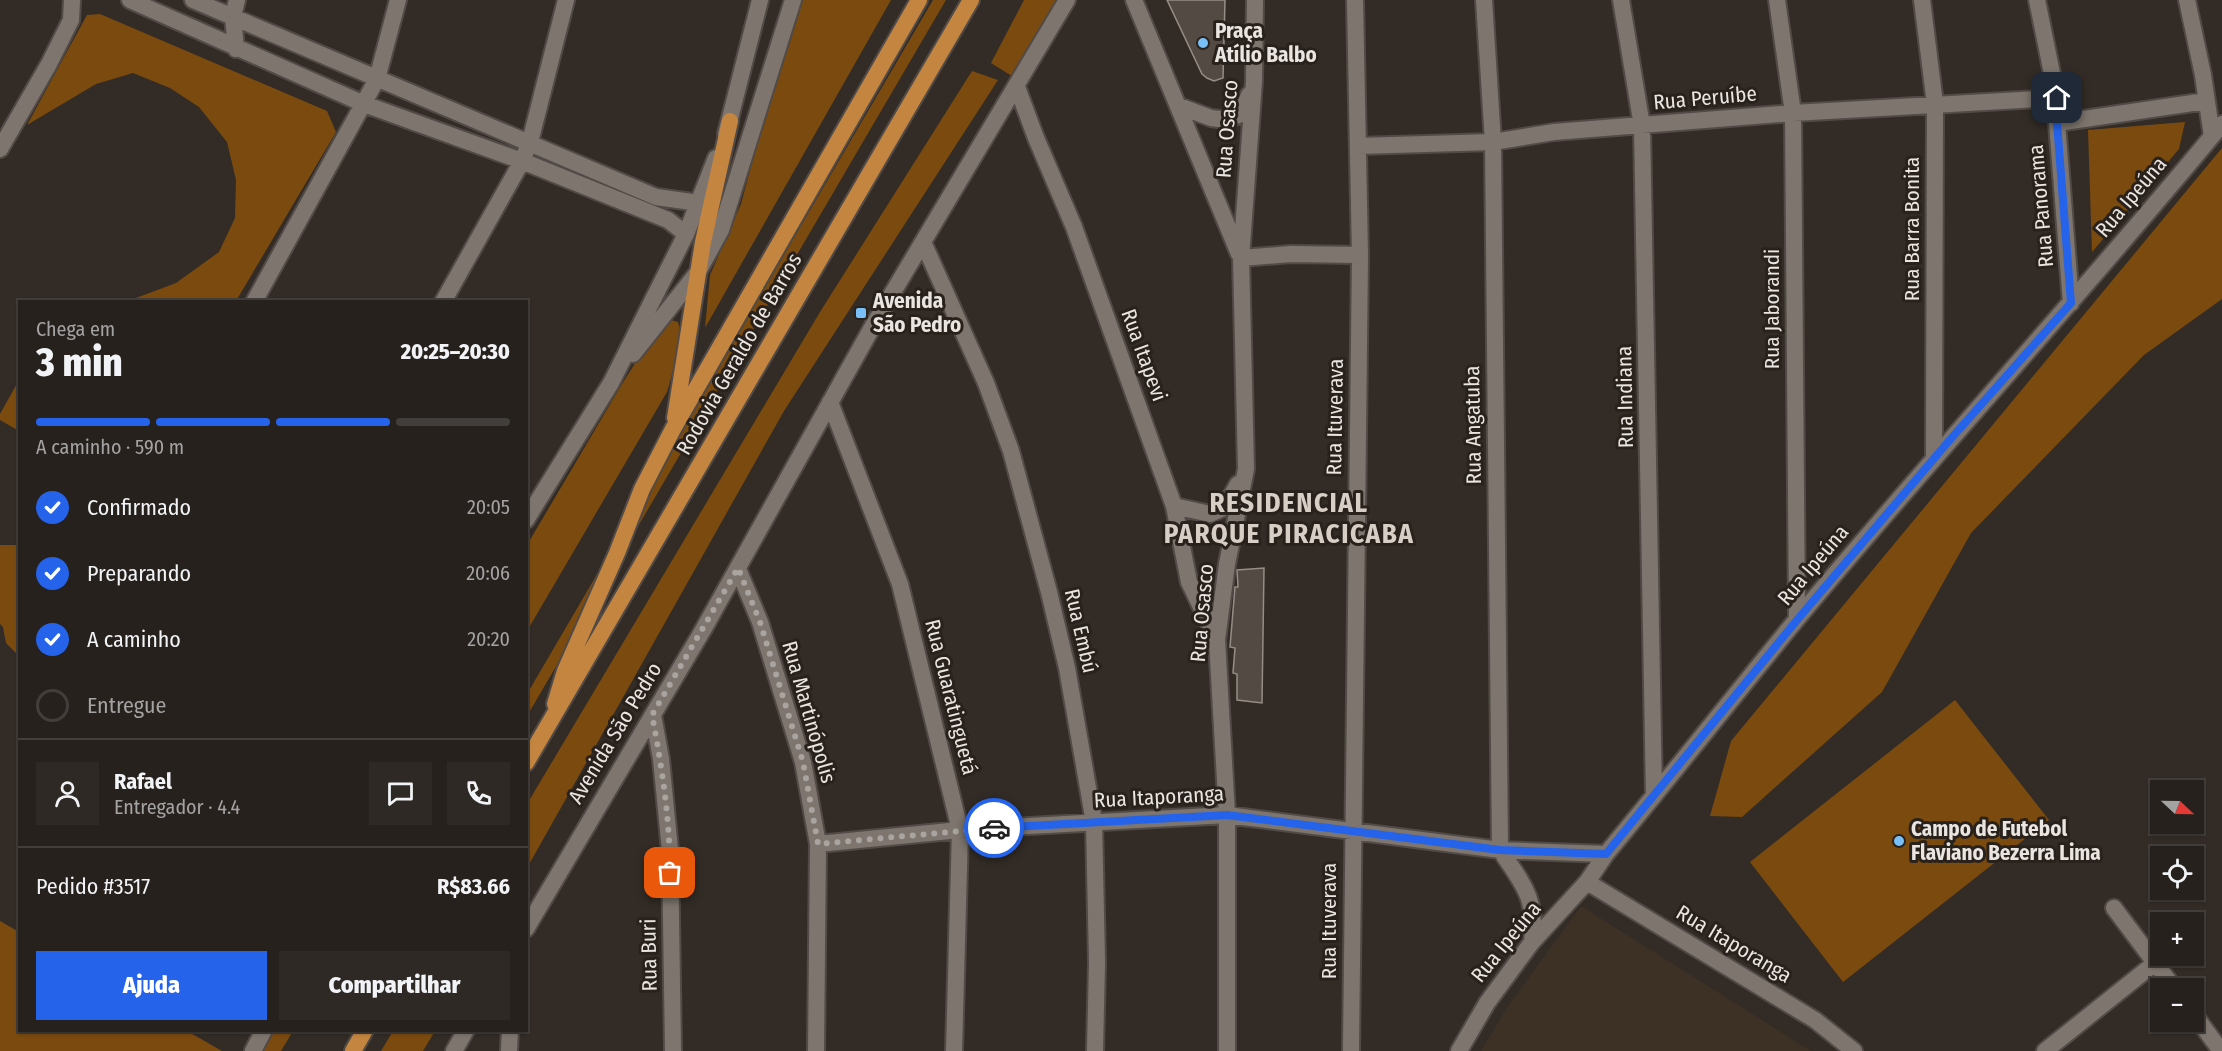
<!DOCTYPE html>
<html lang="pt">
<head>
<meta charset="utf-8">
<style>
	:root { --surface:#26211c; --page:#2e2925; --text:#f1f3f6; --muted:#a4a3a3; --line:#423e3b; --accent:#2563eb }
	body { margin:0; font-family:"Fira Sans Condensed",sans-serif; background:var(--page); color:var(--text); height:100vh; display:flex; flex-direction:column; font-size:22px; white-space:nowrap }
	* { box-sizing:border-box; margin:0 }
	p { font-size:20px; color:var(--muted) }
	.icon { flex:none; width:33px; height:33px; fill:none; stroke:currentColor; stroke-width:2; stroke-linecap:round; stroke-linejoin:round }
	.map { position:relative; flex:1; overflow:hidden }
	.drawer { position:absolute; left:18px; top:300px; width:510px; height:732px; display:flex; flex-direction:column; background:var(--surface); border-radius:0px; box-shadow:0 2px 4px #0004,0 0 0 2px var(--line) }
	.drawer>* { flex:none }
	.needle { width:39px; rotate:112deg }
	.buttons { position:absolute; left:2150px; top:780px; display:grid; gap:12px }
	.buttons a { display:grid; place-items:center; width:54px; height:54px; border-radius:0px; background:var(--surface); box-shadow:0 2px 4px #0004,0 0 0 2px var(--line); font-size:30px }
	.pin { position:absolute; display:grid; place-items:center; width:51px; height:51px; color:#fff; margin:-26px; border-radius:12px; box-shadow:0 3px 9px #0006 }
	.courier { position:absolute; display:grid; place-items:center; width:60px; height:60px; margin:-30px; border:4px solid #2563eb; border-radius:50%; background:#fff; color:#222; box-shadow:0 2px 8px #0007 }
	.summary em { font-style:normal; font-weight:800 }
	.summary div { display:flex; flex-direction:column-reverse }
	.summary { display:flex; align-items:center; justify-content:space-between; height:102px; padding:0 18px }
	h1 { font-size:39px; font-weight:800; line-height:45px }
	.bar { display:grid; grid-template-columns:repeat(4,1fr); gap:9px 6px; align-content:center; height:72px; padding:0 18px }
	.bar i { height:8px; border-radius:4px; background:var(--line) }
	.bar .current { background:var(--accent) }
	.bar p { grid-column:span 4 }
	.line { display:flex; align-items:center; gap:15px; padding:0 18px; border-top:2px solid var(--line) }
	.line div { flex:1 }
	.round { display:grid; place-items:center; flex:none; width:63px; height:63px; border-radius:0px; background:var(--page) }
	ol { padding:0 18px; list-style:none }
	li { display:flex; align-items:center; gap:18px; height:66px }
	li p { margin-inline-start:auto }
	li .icon { padding:6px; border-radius:50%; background:var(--accent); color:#fff; stroke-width:4 }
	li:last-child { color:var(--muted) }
	li i { width:33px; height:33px; border:3px solid var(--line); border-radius:50% }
	.action { display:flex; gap:12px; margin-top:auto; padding:12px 18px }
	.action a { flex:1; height:69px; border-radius:0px; background:var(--accent); color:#fff; font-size:24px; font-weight:800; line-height:69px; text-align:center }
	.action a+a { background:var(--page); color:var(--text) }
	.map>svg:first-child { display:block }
</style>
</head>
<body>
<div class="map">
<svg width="2222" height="1051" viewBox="0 0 2222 1051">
	<rect width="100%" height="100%" fill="#332c26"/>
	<path fill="#3d3126" d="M1581 906 1811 1051H1481L1506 1009Z"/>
	<path fill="#7b4a0e" d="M793 0H891L705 328 710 275 741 204 755 151 762 105Z
		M933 0H946L527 716V694Z
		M1024 0H1059L1015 78 991 63Z
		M100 14 327 111 336 132 236 301H128L176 283 219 252 235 218 236 180 227 142 199 107 170 88 133 73 96 84 27 125 87 15Z
		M972 71 998 80 784 411 527 868V804L820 312Z
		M2185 122 2179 149 2092 252 2088 130Z
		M2222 148V299L2144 355 1971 533 1882 692 1742 817 1710 816 1731 741Z
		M667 319 678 322 682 339 667 392 527 631V545L622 384 644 349Z
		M19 380V431L0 420V414Z
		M0 545H19V656L6 643 3 627 0 624Z
		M1955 700 2049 820 1843 982 1750 862Z
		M0 921 19 932 20 1030 187 1031 222 1051H0Z
		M273 1031H293L281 1051H262Z
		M393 1031V1030L435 1031 423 1051H381Z"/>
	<path fill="#524a43" stroke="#968e86" stroke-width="1.5" d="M1167 0H1225L1223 78 1214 81 1207 78 1202 74Z
		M1264 568 1262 703 1237 700V674L1233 673 1235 648 1230 647 1235 587H1238L1237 570Z"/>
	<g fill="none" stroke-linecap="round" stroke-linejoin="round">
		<g stroke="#514a46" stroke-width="20">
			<path id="minor" d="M130 0 364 104 522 161 668 220 686 234
				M193 0 656 197 699 203
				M1134 0 1239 254
				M1484 0 1493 142 1500 850C1523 884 1537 898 1532 942
				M1621 0 1642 126 1654 796
				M1777 0 1793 113 1797 619
				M1922 0 1935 104 1934 458
				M2037 0 2057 98V123L2071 303
				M2187 0 2203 75 2212 136
				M236 49 233 16 237 0
				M1017 87 1036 138 1074 227 1174 506 1189 582 1217 640
				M1179 106 1211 118 1227 120 1241 114 1249 95
				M2057 123 2206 101
				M1358 146 1493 142 1554 132 1793 113 2057 98
				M0 149 49 64 71 20 72 0
				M923 242 986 383 1011 451 1049 592 1067 668 1094 822 1097 962 1095 1051
				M1241 258 1291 254 1360 255
				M254 302 377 79 398 0
				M443 302 522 161 530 142 566 0
				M830 402 900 584 960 830 954 1051
				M1174 506 1210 514 1225 507 1238 484
				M738 569 760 622 803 762 818 844 816 1051
				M653 715 661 759 670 850 673 1051
				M818 844 960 830 1227 815 1500 850 1606 854
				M1587 882 1815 1020 1854 1051
				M2114 908 2174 988
				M526 929 703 630 874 324 1067 0
				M2193 1013 2221 1051
				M454 1051 466 1030
				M509 1051 510 1030
				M1227 1051V815L1217 640 1227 564 1246 469 1241 258 1254 81 1255 0
				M1351 1051 1360 255 1355 0
				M1459 1051 1487 1003 1532 942 1587 882 1606 854C1671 776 1733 697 1797 619 1936 452 2084 292 2222 124
				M2045 1051 2155 963"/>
		</g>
		<g stroke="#514a46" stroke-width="20">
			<path id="tertiary" d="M726 134 760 0
				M633 354 698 272 721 230 793 0
				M526 520 611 383 686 234 716 158
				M253 1051 264 1030"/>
		</g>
		<g stroke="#514a46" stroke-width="20">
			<path id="trunk" d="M675 418 703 242 730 121
				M555 704 565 671 617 553 642 489 673 429 919 0
				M526 763 971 0
				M353 1051 365 1030"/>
		</g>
		<use href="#minor" stroke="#7e766e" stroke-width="16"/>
		<use href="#tertiary" stroke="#7e766e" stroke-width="16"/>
		<use href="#trunk" stroke="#c48540" stroke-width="16"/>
	</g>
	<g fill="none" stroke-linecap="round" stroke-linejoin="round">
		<path stroke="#aaa4a0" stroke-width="6" stroke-dasharray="0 10.8" d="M670 873C670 820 662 767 652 715L738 568 760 622 803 762 818 844 994 828"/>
		<path stroke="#2563eb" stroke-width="8" d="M994 828 1227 815 1500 850 1606 854 1797 620 1948 442 2071 303 2057 123V98"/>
	</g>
	<g fill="#79bff8" stroke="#29221c" stroke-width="2">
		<circle cx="1203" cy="43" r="6"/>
		<rect x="855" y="307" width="12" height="12" rx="3"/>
		<circle cx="1899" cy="841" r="6"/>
	</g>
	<g text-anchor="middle" stroke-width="6" stroke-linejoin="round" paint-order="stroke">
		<g font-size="21" font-weight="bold" fill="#eae5e1" stroke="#29221c" text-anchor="start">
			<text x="1215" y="38">Praça<tspan x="1215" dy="24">Atílio Balbo</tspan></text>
			<text x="873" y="308">Avenida<tspan x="873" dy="24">São Pedro</tspan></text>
			<text x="1911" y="836">Campo de Futebol<tspan x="1911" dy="24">Flaviano Bezerra Lima</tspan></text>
		</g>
		<g font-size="21" fill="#eae5e1" stroke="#29221c">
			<text transform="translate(1705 98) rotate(-5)" y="7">Rua Peruíbe</text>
			<text transform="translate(1227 129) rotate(-86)" y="7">Rua Osasco</text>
			<text transform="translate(2131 197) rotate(-50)" y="7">Rua Ipeúna</text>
			<text transform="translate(2041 206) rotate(-95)" y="7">Rua Panorama</text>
			<text transform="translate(1912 229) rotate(-90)" y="7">Rua Barra Bonita</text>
			<text transform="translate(1772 309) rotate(-90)" y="7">Rua Jaborandi</text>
			<text transform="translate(739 354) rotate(-60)" y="7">Rodovia Geraldo de Barros</text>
			<text transform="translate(1144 355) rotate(70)" y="7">Rua Itapevi</text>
			<text transform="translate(1625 397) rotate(-91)" y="7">Rua Indiana</text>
			<text transform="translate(1335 417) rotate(-89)" y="7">Rua Ituverava</text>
			<text transform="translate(1473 425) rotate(-91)" y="7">Rua Angatuba</text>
			<text transform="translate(1813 565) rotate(-50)" y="7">Rua Ipeúna</text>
			<text transform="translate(1202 613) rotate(-85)" y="7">Rua Osasco</text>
			<text transform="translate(1081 631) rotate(77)" y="7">Rua Embú</text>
			<text transform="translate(951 697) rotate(76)" y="7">Rua Guaratinguetá</text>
			<text transform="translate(809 712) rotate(74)" y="7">Rua Martinópolis</text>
			<text transform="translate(615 733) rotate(-59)" y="7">Avenida São Pedro</text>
			<text transform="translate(1159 797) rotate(-3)" y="7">Rua Itaporanga</text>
			<text transform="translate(1329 921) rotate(-90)" y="7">Rua Ituverava</text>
			<text transform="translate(1506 942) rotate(-51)" y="7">Rua Ipeúna</text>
			<text transform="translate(1734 944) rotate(31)" y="7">Rua Itaporanga</text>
			<text transform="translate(649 955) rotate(-91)" y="7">Rua Buri</text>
		</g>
		<g font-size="27" font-weight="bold" letter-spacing="1.5" fill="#d7cec6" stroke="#29221c">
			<text x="1289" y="512">RESIDENCIAL<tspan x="1289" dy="31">PARQUE PIRACICABA</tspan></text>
		</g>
	</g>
</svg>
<div class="buttons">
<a><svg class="needle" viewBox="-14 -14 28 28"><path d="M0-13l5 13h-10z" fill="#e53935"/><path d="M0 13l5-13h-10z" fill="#a4a3a3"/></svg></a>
<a><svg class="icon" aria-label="locate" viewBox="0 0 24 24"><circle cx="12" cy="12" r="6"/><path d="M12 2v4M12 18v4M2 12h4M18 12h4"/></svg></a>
<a>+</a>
<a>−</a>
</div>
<div class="pin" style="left:670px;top:873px;background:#ea580c"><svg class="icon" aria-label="bag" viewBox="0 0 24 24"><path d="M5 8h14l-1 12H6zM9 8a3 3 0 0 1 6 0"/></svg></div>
<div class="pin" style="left:2057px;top:98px;background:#1f2937"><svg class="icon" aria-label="home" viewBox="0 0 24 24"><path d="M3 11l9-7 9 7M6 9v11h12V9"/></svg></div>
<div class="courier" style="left:994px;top:828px"><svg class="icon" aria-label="car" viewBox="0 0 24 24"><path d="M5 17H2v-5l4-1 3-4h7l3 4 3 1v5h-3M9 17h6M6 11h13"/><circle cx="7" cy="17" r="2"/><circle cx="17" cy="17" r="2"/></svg></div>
<section class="drawer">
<div class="summary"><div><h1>3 min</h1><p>Chega em</p></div><em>20:25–20:30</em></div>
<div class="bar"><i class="current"></i><i class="current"></i><i class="current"></i><i></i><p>A caminho · 590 m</p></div>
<ol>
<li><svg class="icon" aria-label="check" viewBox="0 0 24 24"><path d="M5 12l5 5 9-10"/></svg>Confirmado<p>20:05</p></li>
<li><svg class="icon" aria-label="check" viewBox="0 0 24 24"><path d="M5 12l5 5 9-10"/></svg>Preparando<p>20:06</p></li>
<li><svg class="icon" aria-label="check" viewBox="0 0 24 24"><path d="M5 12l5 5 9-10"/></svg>A caminho<p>20:20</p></li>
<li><i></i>Entregue</li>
</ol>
<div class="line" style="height:108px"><a class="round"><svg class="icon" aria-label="person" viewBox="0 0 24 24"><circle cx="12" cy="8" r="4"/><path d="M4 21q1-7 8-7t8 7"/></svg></a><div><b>Rafael</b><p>Entregador · 4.4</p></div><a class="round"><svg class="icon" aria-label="chat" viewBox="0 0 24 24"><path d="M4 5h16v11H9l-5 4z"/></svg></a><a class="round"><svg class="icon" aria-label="phone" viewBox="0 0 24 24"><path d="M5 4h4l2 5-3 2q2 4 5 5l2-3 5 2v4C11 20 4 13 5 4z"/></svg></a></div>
<div class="line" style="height:78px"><div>Pedido #3517</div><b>R$83.66</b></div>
<div class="action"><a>Ajuda</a><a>Compartilhar</a></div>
</section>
</div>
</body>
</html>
